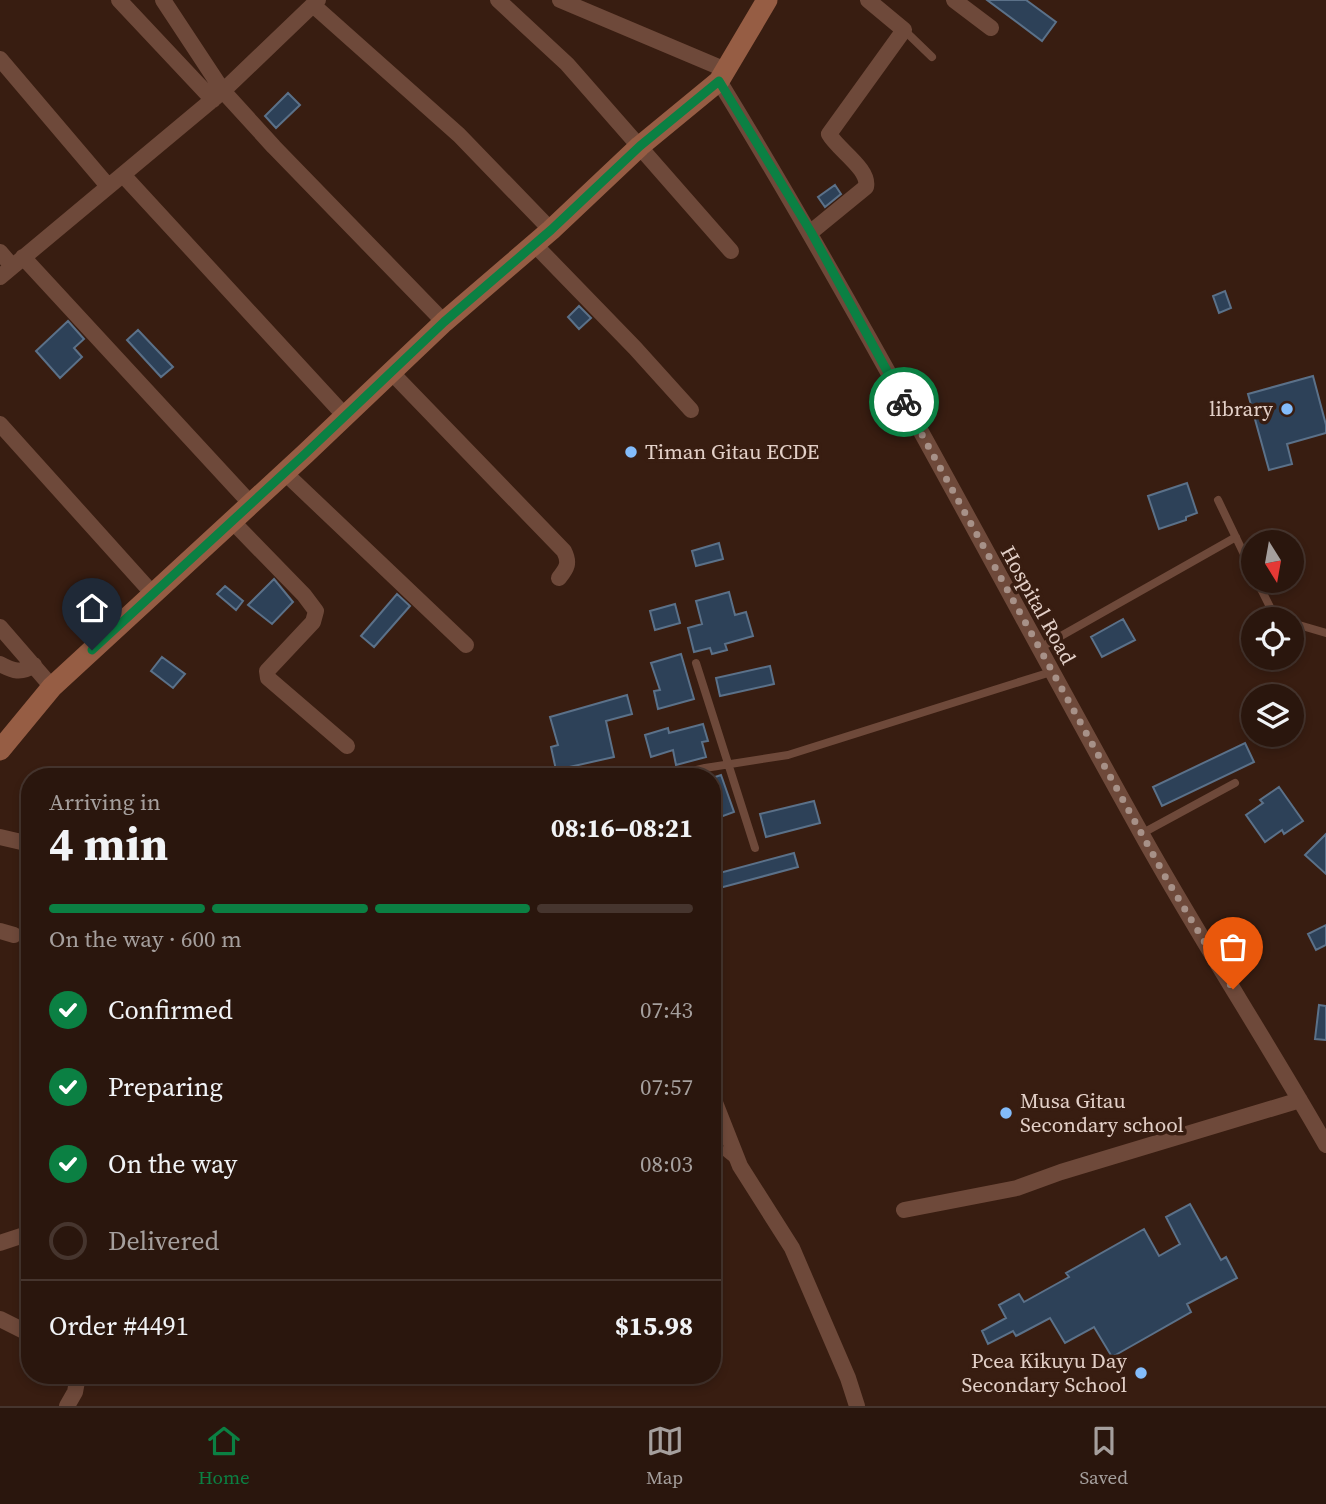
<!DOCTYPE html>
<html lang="en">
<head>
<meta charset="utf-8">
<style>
	:root { --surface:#2a160d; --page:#36231b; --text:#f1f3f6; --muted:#a59f9d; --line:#46352e; --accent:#0b8043 }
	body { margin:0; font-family:"Source Serif 4",serif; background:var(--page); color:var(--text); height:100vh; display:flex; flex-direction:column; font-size:26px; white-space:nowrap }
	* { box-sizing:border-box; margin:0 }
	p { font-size:23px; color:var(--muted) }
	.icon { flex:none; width:38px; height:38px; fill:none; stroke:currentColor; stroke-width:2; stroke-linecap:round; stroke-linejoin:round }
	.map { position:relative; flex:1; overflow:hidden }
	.sheet { position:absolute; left:21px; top:768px; width:700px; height:616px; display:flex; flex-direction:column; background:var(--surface); border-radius:28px; box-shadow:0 4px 10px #0003,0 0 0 2px var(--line) }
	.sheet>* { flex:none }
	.needle { width:46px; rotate:169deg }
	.controls { position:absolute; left:1241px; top:530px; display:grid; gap:14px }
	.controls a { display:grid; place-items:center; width:63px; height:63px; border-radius:50%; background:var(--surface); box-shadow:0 4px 10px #0003,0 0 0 2px var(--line); font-size:35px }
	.pin { position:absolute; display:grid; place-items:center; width:60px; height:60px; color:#fff; margin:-72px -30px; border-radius:50% 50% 50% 0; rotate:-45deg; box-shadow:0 0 7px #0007 }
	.pin .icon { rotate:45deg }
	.courier { position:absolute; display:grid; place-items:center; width:70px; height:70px; margin:-35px; border:5px solid #0b8043; border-radius:50%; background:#fff; color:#222; box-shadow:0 2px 9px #0007 }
	.head em { font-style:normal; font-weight:700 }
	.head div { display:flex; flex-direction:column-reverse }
	.head { display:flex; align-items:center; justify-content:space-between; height:119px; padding:0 28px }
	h1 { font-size:46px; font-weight:700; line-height:52px }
	.bar { display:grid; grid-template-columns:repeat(4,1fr); gap:10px 7px; align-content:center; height:84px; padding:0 28px }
	.bar i { height:9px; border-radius:5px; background:var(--line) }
	.bar .selected { background:var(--accent) }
	.bar p { grid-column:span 4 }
	.line { display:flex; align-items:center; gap:18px; padding:0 28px; border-top:2px solid var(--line) }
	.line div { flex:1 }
	ol { padding:0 28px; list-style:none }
	li { display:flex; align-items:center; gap:21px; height:77px }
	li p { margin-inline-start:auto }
	li .icon { padding:7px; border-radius:50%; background:var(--accent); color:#fff; stroke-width:4 }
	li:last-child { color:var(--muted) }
	li i { width:38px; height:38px; border:4px solid var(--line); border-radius:50% }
	.tabs { display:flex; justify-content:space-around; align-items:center; height:98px; border-top:2px solid var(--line); background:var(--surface); font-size:19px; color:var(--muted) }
	.tabs a { display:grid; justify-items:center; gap:4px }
	.tabs .selected { color:var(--accent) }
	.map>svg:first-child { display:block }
</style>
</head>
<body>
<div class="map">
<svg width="1326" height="1406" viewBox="0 0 1326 1406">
	<rect width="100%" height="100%" fill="#381d11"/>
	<path fill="#2d4158" stroke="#5b7189" stroke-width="2" d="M987 0H1026L1056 22 1042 41Z
		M288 93 300 105 276 128 265 116Z
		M835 185 841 194 825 207 818 197Z
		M1225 291 1231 308 1219 313 1213 296Z
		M579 306 591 318 579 329 568 317Z
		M68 321 84 339 74 348 82 357 60 378 36 351Z
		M138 330 173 367 161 377 127 340Z
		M1313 376 1326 425V433L1287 444 1292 464 1269 470 1248 394Z
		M1187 483 1197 513 1186 517V520L1159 529 1148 496Z
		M719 543 723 559 696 566 692 551Z
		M274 579 293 602 272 624 248 605Z
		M225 586 243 601 236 610 217 594Z
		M729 592 735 615 746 612 753 636 725 644 727 650 712 654 710 648 694 652 688 628 702 624 696 601Z
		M397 594 410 606 374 647 361 636Z
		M675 604 680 623 655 630 650 611Z
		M1123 619 1135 640 1102 657 1091 637Z
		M681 654 694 699 658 709 654 691 660 690 651 663Z
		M162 657 185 674 173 688 151 671Z
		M770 666 774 684 720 696 716 678Z
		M627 695 632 714 606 721 614 757 556 770 551 747 558 745 550 717Z
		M703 724 708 741 702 742 706 757 676 765 673 750 651 757 645 735 668 728 669 733Z
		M1245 743 1254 762 1162 806 1153 787Z
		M721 775 734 812 712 820V778Z
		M1279 787 1303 821 1284 834 1282 830 1265 842 1246 815 1263 803 1260 800Z
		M814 801 820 823 766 837 760 814Z
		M1326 834V874L1305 855Z
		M794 853 798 867 712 890V875Z
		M1326 925V945L1316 950 1308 934Z
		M1319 1005 1326 1006V1040L1315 1039Z
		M1190 1204 1221 1260 1226 1257 1237 1278 1187 1304 1191 1312 1112 1357 1094 1327 1065 1343 1050 1318 1016 1336 1013 1331 988 1344 982 1331 1006 1318 999 1305 1019 1294 1024 1302 1069 1277 1066 1273 1144 1229 1159 1256 1180 1244 1166 1217Z"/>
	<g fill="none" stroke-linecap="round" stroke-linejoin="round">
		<path stroke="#6e493a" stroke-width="8" d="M904 30 932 57
			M1218 500 1253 573
			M1257 581 1273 613 1284 620
			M1292 623 1326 633
			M1038 649 1236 537
			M696 663 755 848
			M668 777 705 768 788 755 1051 672
			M1141 834 1235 783
			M712 1142 733 1159"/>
		<path stroke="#6e493a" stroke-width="16" d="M119 0 213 100
			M163 0 223 91 274 147 444 322
			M498 0 567 64 731 251
			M560 0 726 70
			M954 0 991 28
			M313 5 459 135 551 230
			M0 59 108 186
			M719 81C869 326 1001 582 1141 833 1200 939 1266 1040 1326 1145
			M124 176 345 416
			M811 232 866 187C870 169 838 150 829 134L904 30 868 0
			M534 244 635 348 691 410
			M0 252 12 266
			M23 257 251 504
			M0 277 223 91 318 0
			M392 373 564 551C570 563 567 568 559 578
			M0 424 153 594
			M285 473 466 645
			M232 521 304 595 316 611 313 622 267 671 268 678 347 746
			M0 627 52 687
			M0 664C13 671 21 674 34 665
			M0 837 30 844
			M0 931 14 935
			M712 1095 740 1166 792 1248 848 1378 857 1406
			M904 1210 1017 1188 1061 1172 1300 1100
			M0 1243 30 1233
			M0 1319 30 1334
			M67 1406 75 1392 78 1376"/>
		<path stroke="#965d44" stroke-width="21" d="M0 750 52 687 305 454 444 322 551 230 640 146 719 81 767 0"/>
	</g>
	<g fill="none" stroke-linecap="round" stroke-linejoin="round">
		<path stroke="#a79188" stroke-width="7" stroke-dasharray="0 12.6" d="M904 402 1166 878 1233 989"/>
		<path stroke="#0b8043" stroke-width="9" d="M92 650 305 454 444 322 551 230 640 146 719 81 811 232 904 402"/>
	</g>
	<g fill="#83bcfb" stroke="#381d11" stroke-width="2.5">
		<circle cx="1287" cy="409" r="7"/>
		<circle cx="631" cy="452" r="7"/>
		<circle cx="1006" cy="1113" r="7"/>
		<circle cx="1141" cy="1373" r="7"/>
	</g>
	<g text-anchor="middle" stroke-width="7" stroke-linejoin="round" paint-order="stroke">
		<g font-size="21" fill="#e3d0c8" stroke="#381d11" text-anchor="end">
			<text x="1273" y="416">library</text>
			<text x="645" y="459" text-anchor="start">Timan Gitau ECDE</text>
			<text x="1020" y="1108" text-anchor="start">Musa Gitau<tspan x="1020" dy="24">Secondary school</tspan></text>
			<text x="1127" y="1368">Pcea Kikuyu Day<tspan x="1127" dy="24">Secondary School</tspan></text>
		</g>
		<g font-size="21" fill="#e3d0c8" stroke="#381d11">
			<text transform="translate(1038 605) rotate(61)" y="7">Hospital Road</text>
		</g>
	</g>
</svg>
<div class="controls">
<a><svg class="needle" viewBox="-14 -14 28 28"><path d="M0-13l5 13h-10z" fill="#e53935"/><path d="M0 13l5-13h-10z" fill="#a59f9d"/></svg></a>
<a><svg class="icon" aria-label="locate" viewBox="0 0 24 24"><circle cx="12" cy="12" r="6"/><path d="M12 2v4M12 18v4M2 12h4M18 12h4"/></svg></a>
<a><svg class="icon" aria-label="layers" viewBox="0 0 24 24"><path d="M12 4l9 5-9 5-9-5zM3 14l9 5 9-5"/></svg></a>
</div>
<div class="pin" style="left:1233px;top:989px;background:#ea580c"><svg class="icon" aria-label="bag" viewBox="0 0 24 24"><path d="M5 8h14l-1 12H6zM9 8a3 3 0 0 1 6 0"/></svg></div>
<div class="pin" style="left:92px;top:650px;background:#1f2937"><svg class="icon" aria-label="home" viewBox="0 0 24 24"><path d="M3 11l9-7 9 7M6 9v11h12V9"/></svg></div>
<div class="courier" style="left:904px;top:402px"><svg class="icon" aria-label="bike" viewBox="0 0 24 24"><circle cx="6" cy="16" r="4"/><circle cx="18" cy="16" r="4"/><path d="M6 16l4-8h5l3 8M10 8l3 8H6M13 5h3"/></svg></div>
<section class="sheet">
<div class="head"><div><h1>4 min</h1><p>Arriving in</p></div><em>08:16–08:21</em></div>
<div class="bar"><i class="selected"></i><i class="selected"></i><i class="selected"></i><i></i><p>On the way · 600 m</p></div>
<ol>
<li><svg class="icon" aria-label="check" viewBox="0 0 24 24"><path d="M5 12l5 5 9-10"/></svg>Confirmed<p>07:43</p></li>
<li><svg class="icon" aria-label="check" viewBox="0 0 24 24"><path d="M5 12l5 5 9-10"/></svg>Preparing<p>07:57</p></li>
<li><svg class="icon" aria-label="check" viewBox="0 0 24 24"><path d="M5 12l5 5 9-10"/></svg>On the way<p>08:03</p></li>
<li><i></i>Delivered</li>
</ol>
<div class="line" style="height:91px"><div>Order #4491</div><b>$15.98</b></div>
</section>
</div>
<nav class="tabs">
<a class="selected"><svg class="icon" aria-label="home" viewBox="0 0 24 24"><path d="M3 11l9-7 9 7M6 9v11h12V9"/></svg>Home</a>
<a><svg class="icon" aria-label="map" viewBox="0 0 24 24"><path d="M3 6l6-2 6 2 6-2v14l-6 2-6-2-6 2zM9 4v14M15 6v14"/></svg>Map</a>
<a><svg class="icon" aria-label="saved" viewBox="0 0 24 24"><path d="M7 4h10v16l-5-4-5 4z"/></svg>Saved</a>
</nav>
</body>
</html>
